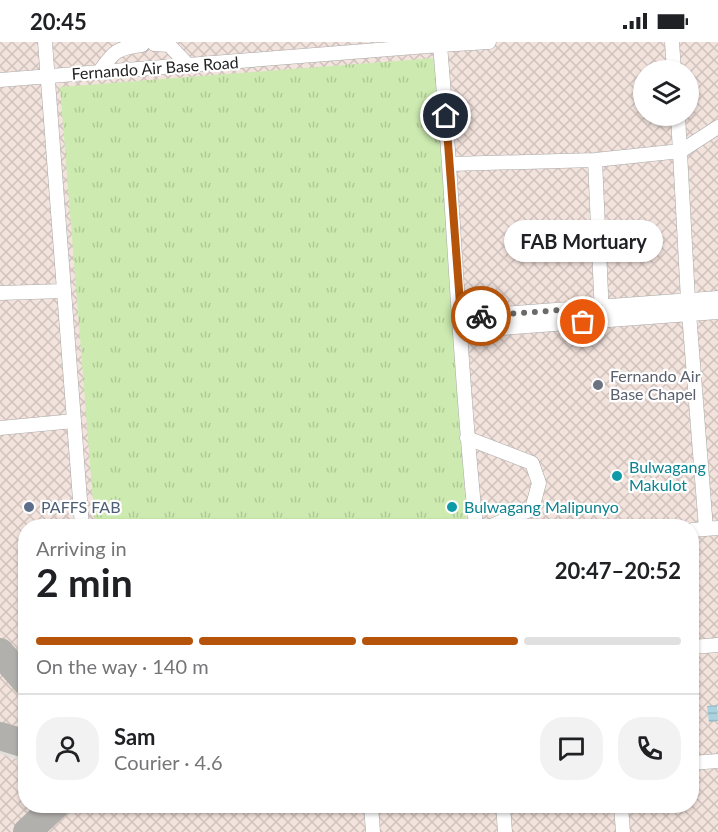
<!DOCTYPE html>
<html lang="en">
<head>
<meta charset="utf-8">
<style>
	:root { --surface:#fff; --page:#f2f2f2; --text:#202124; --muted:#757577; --line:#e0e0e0; --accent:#b45309 }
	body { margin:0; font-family:Lato,sans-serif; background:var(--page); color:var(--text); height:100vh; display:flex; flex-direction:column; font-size:22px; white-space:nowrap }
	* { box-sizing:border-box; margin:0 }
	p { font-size:20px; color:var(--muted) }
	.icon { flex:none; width:33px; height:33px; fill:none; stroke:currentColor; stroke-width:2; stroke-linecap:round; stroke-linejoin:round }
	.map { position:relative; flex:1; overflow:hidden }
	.side { position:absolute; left:18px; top:477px; width:681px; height:294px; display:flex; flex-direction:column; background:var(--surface); border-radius:24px; box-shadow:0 2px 4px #0004 }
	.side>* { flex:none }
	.controls { position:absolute; left:633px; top:18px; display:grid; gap:12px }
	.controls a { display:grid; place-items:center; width:66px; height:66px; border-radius:50%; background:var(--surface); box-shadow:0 2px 4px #0004; font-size:30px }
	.pin { position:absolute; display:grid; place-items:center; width:51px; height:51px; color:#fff; margin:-26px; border:3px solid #fff; border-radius:50%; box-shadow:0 2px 6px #0007 }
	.courier { position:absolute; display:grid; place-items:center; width:60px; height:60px; margin:-30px; border:4px solid #b45309; border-radius:50%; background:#fff; color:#222; box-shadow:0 2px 8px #0007 }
	.bubble { position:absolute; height:42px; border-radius:21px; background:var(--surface); box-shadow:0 2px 4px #0004; font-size:20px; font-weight:700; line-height:42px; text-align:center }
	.head em { font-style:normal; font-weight:700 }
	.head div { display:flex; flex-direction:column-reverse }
	.head { display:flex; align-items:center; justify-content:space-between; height:102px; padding:0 18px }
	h1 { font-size:39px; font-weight:700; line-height:45px }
	.bar { display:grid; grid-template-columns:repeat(4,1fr); gap:9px 6px; align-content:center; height:72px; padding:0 18px }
	.bar i { height:8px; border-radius:4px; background:var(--line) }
	.bar .current { background:var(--accent) }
	.bar p { grid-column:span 4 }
	.line { display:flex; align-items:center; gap:15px; padding:0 18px; border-top:2px solid var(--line) }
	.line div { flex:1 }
	.round { display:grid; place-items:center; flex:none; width:63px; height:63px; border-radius:24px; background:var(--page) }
	.status { display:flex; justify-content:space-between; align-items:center; height:42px; padding:0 30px; background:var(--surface); direction:ltr }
	.status svg { height:16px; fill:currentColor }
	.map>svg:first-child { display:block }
</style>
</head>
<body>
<div class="status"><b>20:45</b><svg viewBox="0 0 49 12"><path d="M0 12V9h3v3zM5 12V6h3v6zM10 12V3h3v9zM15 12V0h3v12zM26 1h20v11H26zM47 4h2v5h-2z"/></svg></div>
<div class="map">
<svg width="718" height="790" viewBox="0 0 718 790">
	<defs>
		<pattern id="military-cross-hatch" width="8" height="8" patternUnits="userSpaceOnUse" patternTransform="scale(1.5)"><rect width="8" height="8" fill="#f3e3dd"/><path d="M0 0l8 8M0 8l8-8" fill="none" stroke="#d0c2bd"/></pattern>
		<pattern id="grass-tufts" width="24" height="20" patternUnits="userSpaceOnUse" patternTransform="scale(1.5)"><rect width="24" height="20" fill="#cdebb0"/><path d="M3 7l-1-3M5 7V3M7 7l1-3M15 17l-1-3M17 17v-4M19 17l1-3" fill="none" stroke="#b0c997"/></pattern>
		<pattern id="water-rules" width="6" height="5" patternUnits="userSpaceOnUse" patternTransform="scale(1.5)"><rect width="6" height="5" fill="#aad3df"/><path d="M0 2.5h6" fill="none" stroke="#92b5bf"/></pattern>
	</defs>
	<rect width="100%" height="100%" fill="#f2efe9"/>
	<path fill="url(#military-cross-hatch)" fill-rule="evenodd" d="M0 0H718V790H0ZM644 28H688V74H644ZM26 484H692V764H26Z"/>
	<path fill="#e1dfda" d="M0 679 25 687V720L0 712Z"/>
	<path fill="url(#grass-tufts)" d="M435 16 467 484H95L60 45Z"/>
	<path fill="url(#water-rules)" d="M717 663 718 679 709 680 707 664Z"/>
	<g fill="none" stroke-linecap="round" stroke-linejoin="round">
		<path stroke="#b1b0ac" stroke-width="28" d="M0 610 26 640
			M0 694 26 702
			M27 790 55 764"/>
		<g stroke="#a9a9a9" stroke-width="15">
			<path id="minor" d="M45 0 82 484
				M440 0V3L489 0
				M672 0 674 28
				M154 2 169 3 188 23
				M100 29C114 9 117 6 142 3
				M0 38 440 3C454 164 459 325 476 484
				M678 74 688 258 706 487
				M595 118 602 274
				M451 122 595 118 681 109 718 85
				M0 251 64 249
				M461 275 718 256
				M462 289 718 270
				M0 386 74 379
				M467 396 532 421 539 441 532 467 491 484
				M692 488 718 486
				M692 605 718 603
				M692 721 718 719
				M371 764 373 790
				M503 764 505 790
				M621 764 623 790"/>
		</g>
		<use href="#minor" stroke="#fff" stroke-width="14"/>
	</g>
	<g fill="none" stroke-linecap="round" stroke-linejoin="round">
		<path stroke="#6b6a68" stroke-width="6" stroke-dasharray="0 10.8" d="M481 274 601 265 602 279 583 280"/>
		<path stroke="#b45309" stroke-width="8" d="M446 74 461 275 481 274"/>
	</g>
	<circle fill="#6b7280" stroke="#fff" stroke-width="2" cx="598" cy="343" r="6"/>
	<g fill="#0f9aa8" stroke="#fff" stroke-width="2">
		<circle cx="617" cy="434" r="6"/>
		<circle cx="452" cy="465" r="6"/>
	</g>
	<circle fill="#5c6f8a" stroke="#fff" stroke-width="2" cx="29" cy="465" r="6"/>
	<g text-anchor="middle" stroke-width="4.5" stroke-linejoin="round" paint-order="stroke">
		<g font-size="16" fill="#222" stroke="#fff">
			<text transform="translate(155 26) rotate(-4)" y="6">Fernando Air Base Road</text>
		</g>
		<g font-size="16" fill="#5b616d" stroke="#fff" text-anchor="start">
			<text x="610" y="340">Fernando Air<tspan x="610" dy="18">Base Chapel</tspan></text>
		</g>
		<g font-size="16" fill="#0d838f" stroke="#fff" text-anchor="start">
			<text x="629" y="431">Bulwagang<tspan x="629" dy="18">Makulot</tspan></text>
			<text x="464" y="471">Bulwagang Malipunyo</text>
		</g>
		<g font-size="16" fill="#4e5e75" stroke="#fff" text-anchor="start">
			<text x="41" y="471">PAFFS FAB</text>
		</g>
	</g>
</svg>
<div class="controls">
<a><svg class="icon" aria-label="layers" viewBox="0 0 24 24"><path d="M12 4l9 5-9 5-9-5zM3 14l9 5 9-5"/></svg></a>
</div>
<div class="pin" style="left:583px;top:280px;background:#ea580c"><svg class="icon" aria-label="bag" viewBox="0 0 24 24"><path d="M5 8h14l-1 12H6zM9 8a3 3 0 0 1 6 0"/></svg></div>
<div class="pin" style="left:446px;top:74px;background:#1f2937"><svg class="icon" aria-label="home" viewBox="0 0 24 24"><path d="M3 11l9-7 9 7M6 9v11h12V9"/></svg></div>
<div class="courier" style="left:481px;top:274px"><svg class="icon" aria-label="bike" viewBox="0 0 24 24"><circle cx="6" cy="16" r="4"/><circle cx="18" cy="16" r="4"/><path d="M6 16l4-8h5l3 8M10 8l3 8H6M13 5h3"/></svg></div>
<div class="bubble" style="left:504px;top:178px;width:159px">FAB Mortuary</div>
<section class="side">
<div class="head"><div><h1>2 min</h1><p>Arriving in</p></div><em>20:47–20:52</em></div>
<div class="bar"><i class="current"></i><i class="current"></i><i class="current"></i><i></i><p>On the way · 140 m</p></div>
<div class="line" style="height:108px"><a class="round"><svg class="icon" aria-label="person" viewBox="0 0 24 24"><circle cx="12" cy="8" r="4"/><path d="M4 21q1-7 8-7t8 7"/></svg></a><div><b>Sam</b><p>Courier · 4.6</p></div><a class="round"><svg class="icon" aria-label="chat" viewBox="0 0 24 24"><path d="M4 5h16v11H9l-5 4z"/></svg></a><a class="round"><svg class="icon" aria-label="phone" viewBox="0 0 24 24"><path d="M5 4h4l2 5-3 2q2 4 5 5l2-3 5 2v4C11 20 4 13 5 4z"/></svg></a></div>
</section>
</div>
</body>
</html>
